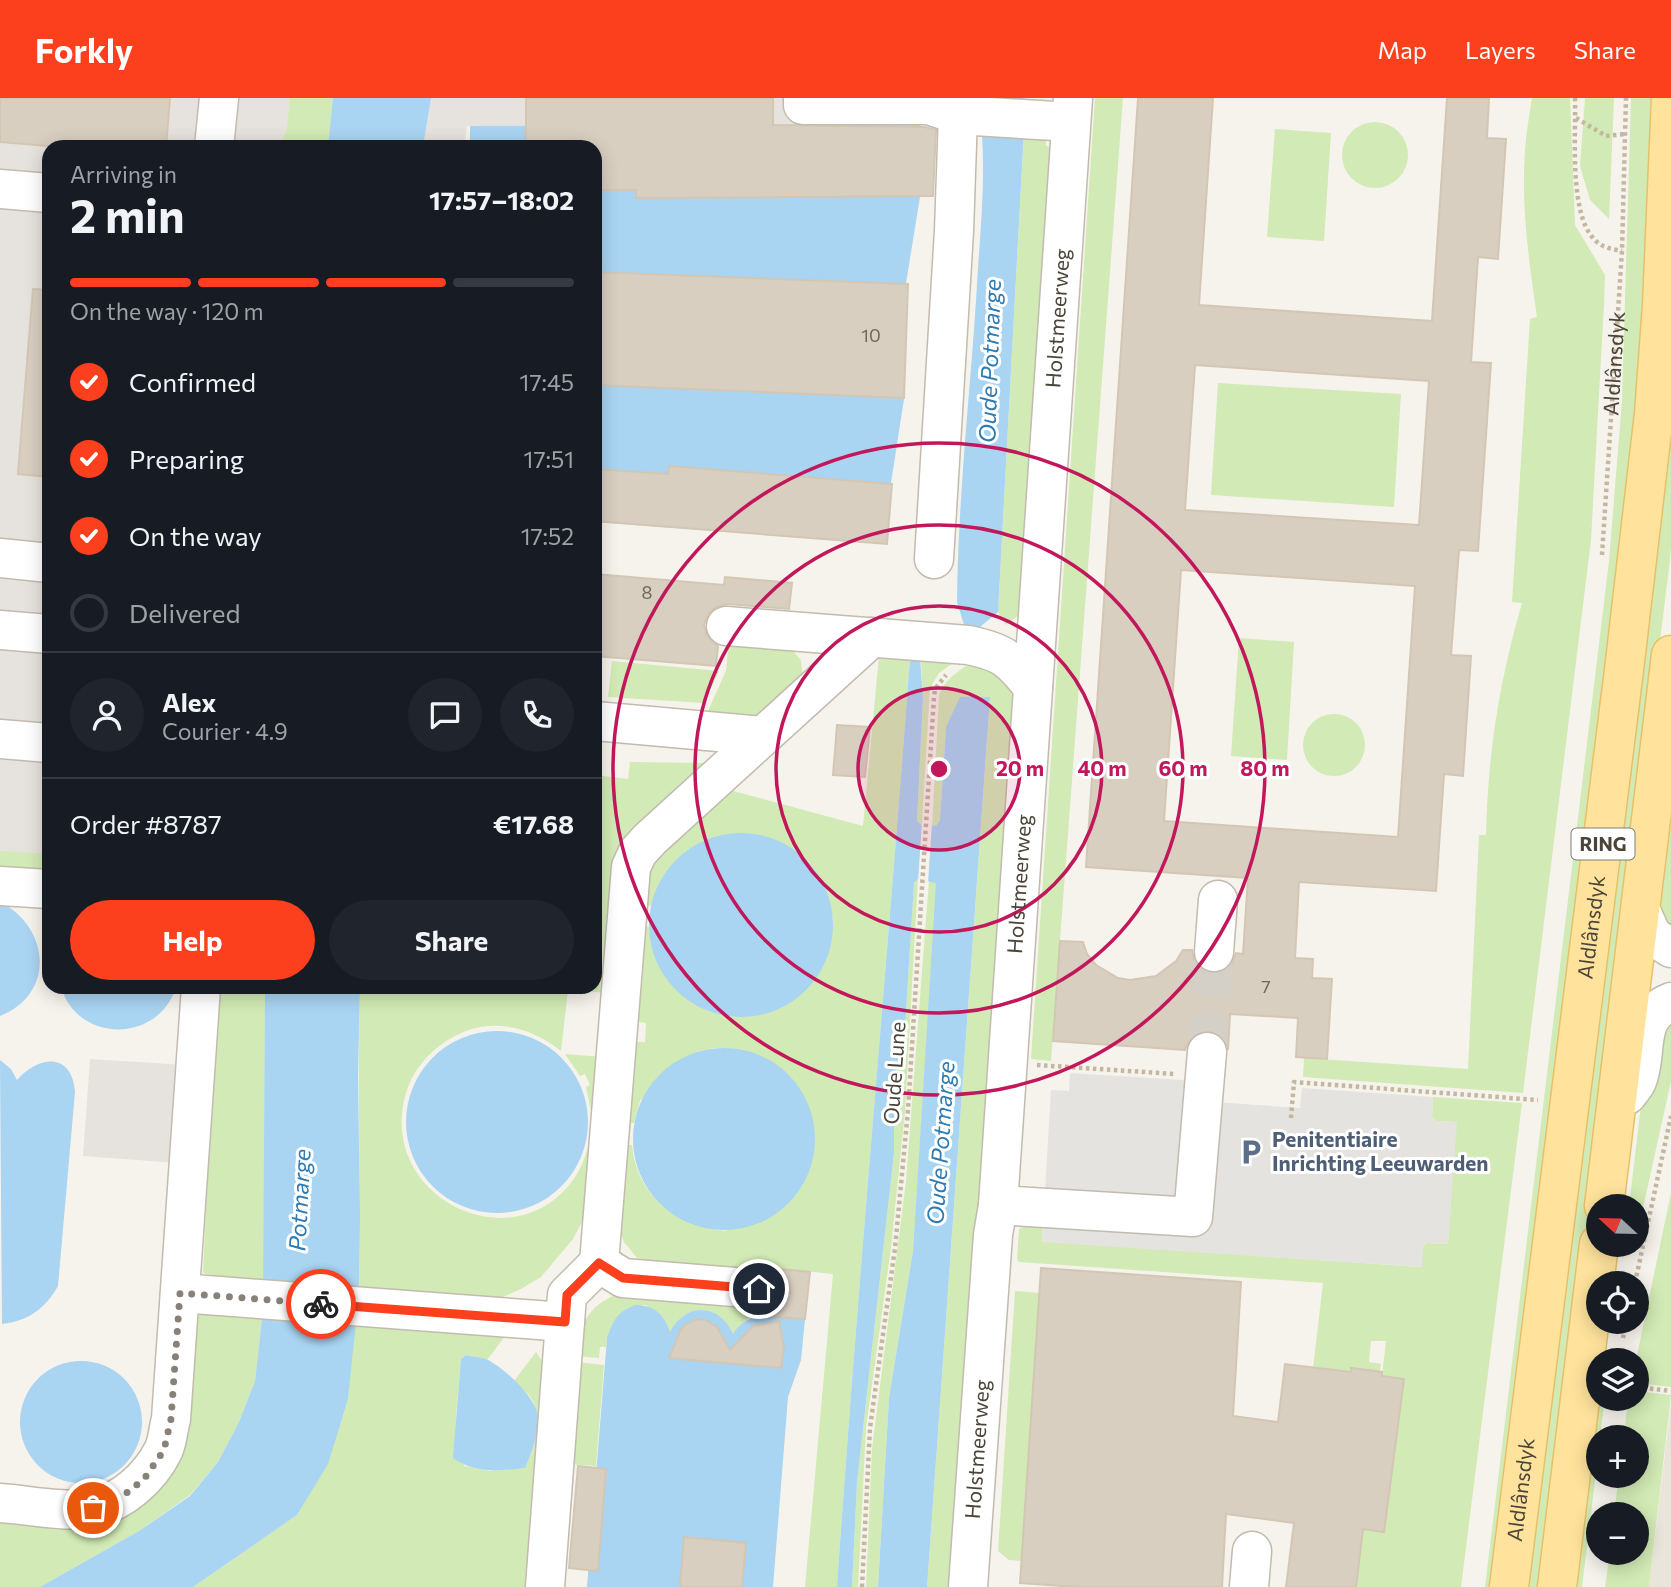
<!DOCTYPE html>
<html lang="en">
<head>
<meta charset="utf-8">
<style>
	:root { --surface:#171b24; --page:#20242c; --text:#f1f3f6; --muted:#9ea1a6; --line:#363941; --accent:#fc3f1d }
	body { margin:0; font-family:Commissioner,sans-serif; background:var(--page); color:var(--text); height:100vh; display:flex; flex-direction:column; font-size:26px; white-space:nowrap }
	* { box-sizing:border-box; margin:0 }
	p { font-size:23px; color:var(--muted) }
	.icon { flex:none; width:38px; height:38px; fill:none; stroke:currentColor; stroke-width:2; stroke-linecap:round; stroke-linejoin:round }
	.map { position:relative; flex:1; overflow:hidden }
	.sheet { position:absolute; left:42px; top:42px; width:560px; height:854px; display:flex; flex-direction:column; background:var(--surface); border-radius:21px; box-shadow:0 4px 18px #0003 }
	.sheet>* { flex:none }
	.needle { width:46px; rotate:292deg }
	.tools { position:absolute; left:1586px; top:1096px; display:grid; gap:14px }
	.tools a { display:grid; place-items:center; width:63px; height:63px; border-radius:50%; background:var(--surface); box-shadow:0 4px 18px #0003; font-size:35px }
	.pin { position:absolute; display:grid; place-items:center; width:60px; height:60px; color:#fff; margin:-30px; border:4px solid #fff; border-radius:50%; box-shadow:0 2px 7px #0007 }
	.courier { position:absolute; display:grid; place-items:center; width:70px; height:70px; margin:-35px; border:5px solid #fc3f1d; border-radius:50%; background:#fff; color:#222; box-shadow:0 2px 9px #0007 }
	.summary em { font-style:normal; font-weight:700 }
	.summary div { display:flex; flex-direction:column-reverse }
	.summary { display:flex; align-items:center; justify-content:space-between; height:119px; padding:0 28px }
	h1 { font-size:46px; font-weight:700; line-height:52px }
	.bar { display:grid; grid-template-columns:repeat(4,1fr); gap:10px 7px; align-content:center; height:84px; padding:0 28px }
	.bar i { height:9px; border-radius:5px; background:var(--line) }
	.bar .selected { background:var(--accent) }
	.bar p { grid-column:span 4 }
	.line { display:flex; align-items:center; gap:18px; padding:0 28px; border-top:2px solid var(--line) }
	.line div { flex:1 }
	.round { display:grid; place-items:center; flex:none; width:74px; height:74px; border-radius:37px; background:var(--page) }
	ol { padding:0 28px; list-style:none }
	li { display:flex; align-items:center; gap:21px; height:77px }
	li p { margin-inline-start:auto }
	li .icon { padding:7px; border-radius:50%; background:var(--accent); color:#fff; stroke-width:4 }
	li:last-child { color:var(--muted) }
	li i { width:38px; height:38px; border:4px solid var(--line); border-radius:50% }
	.action { display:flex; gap:14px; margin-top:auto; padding:14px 28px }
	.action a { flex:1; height:80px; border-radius:42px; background:var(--accent); color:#fff; font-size:28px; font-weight:700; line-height:80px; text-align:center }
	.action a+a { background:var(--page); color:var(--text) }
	header { display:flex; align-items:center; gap:42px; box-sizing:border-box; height:98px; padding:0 35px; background:var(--accent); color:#fff }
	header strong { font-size:33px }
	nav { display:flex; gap:38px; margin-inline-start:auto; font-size:24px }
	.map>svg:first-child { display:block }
</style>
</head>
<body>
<header>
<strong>Forkly</strong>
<nav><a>Map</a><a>Layers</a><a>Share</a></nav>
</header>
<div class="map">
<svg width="1671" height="1489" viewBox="0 0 1671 1489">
	<rect width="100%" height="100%" fill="#f6f3ec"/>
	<path fill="#eae5da" d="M1671 1306V1489H1649Z"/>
	<path fill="#e6e2dd" d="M0 0H333L328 49H49V761L0 758Z
		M431 0H978L920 26 467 28 464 49H423Z
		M90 961 185 967 178 1065 83 1058Z"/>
	<path fill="#d2eab5" d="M290 0H333L328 49H279L287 31Z
		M1095 0H1123L1051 963 1031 961Z
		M1532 0H1570L1575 127 1605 177 1604 206 1591 442 1523 995 1303 979 1304 960 1468 971 1479 737H1486C1488 654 1499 585 1522 505L1512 504 1530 221 1537 219C1529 164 1521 109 1525 53 1526 36 1529 18 1532 0Z
		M1585 0H1614L1609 121 1590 102 1580 68Z
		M1631 0H1651L1645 236 1495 1489H1485L1609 463 1622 303Z
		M1342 57a33 33 0 1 1 66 0a33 33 0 1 1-66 0Z
		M1275 31 1331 35 1324 143 1267 139Z
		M1024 33 1046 43V48L1054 49 1024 513 1006 527 998 514Z
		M1671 273V451L1669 470 1543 1489H1524Z
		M1218 285 1401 296 1394 409 1211 397Z
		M1239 540 1294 544 1287 662 1231 658Z
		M729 541 788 547 801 562 803 582 766 624H703L726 573Z
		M879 558H963L939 575 930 590 922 727 917 723 923 600 921 565 910 562C887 871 858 1180 837 1489H805L833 1176 769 1169 768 1172H760V1179L655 1171 637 1160 624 1144 617 1125 621 1046 632 1047C637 1099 677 1128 726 1133L735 951 715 950 696 954 640 1003 634 1025H622L628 944H645L646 925 630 923 638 828 649 829 651 847 692 904 708 913 728 918H748L826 861 831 841 833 821 829 801 821 782 809 765 794 752 689 751 664 777 651 808 640 807 647 765 726 691 863 728Z
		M980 559 1018 595 958 1489H927L990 600 946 628 940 722 936 728 932 729 939 597C945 579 964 570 980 559Z
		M612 563 719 573 704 605 608 599Z
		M1303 647a31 31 0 1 1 62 0a31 31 0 1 1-62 0Z
		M630 664 709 665 641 734 608 895 568 892 561 953C531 929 492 919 457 937 433 949 414 969 406 995 375 1099 515 1168 575 1079 583 1067 587 1053 591 1039L584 1120 573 1141 541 1179 521 1191 498 1201 359 1195C361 1093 357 991 360 889H595V677L628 681Z
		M1671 689V836L1658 807Z
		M0 753 49 756V781L0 777Z
		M918 781 905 1013 891 1150 866 1330 858 1489H852L857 1384 894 1055V994L905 929 914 785Z
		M929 782 937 785 913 1153 889 1300 878 1489H866L872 1351 906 1083Z
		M216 889H265L264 1189 203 1175Z
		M1671 916V983L1636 1142V1108H1629L1646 965Z
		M565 956 603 959 592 1018 586 989 590 987 585 976 580 978Z
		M1433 999 1522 1005 1461 1489H1356L1363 1431 1384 1433 1403 1281 1382 1278 1386 1243H1371L1369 1264 1381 1266 1380 1273 1352 1270 1351 1274 1313 1270 1323 1185 1019 1164 1017 1162 1019 1131 1026 1127 1043 1124 1042 1143 1421 1169 1423 1148 1427 1145 1448 1146 1456 1024 1436 1023 1432 1019Z
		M1671 1095V1289L1636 1285V1262Z
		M1015 1193 1040 1195 1022 1463 1009 1462 998 1453Z
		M622 1194 755 1203V1217L747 1221 732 1237C720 1205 685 1204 670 1235L646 1207 627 1210 607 1240 606 1249H600L599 1260 576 1258C579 1224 590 1206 622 1194Z
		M199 1204 263 1212 255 1283 239 1324 218 1364 190 1397 139 1433 40 1489H0V1422L57 1432 118 1417 191 1279Z
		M355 1219 509 1233 487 1262 466 1257 461 1261 456 1318 464 1368 490 1373 525 1370C534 1352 543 1323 533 1304 530 1296 520 1289 514 1283L536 1254 546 1269 534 1489H193L297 1417 327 1366 348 1301Z
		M575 1264 604 1267 596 1368 567 1366Z
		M1636 1293 1671 1297 1649 1489H1605L1610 1454H1636V1416H1614L1619 1377H1636V1339H1624L1628 1300H1636Z
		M1598 1300H1605L1600 1339H1598V1359L1582 1489H1572Z"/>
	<path fill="#e5e3e0" d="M1070 975 1215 984 1214 1004 1300 1010 1302 990 1433 999 1432 1019 1436 1023 1457 1024 1448 1146 1427 1145 1423 1148 1422 1169 1042 1144 1051 992 1069 993Z"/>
	<path fill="#a9d4f2" d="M333 0H431L423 49H328Z
		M978 0H1023L1024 31 998 514 980 529 964 527 957 504C958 392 972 281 978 170 982 113 987 57 978 0Z
		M920 26V99L906 185 904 301 891 385 885 446 595 424V49H470V28Z
		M920 560 923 600 917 723 922 727 936 728 940 722 946 629 960 599H990L927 1489H878L889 1300 913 1153 936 785 918 781 914 785 905 929 894 994V1055L857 1384 852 1489H837C858 1180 887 871 910 561Z
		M649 827a92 92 0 1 1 184 0a92 92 0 1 1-184 0Z
		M0 804C50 829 56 896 0 918Z
		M61 889H176C159 945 78 946 61 889Z
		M265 889H360L358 977 360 1118 359 1195 348 1301 328 1366 297 1417 193 1489H40L139 1433 190 1398 218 1364 239 1324 255 1283 263 1212Z
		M406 1024a91 91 0 1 1 182 0a91 91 0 1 1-182 0Z
		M633 1041a91 91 0 1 1 182 0a91 91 0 1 1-182 0Z
		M0 962 11 971 17 982C39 957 72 954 75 994L58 1188C45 1211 28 1223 2 1226Z
		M636 1207C655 1208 664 1216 670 1234 686 1204 719 1205 733 1236 750 1209 777 1219 805 1221L801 1262 788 1299 773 1489H742L744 1465 683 1462 680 1489H587L607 1240C613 1223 618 1212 636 1207Z
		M466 1257C473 1259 482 1259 488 1262 505 1271 535 1298 538 1318 539 1335 532 1355 525 1370 499 1373 476 1376 453 1360L461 1261Z
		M20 1324a61 61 0 1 1 122 0a61 61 0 1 1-122 0Z"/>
	<path fill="#f6f3ec" d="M922 724 932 725 928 785 918 784Z"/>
	<path fill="#d8cfc1" stroke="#d3c7b4" stroke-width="2" fill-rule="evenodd" d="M0 0H170L166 49H60L0 44Z
		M526 0H773V27L925 29 936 32 933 98 636 100V92H595V49H526Z
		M1138 0H1213L1199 207 1432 223 1447 0H1489L1487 40 1506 41 1498 161 1478 159 1471 264 1491 265 1478 453 1459 452 1451 557 1471 558 1463 678 1444 676 1436 793 1299 784 1295 860 1313 861 1312 880 1332 881 1327 961 1296 959 1298 920 1230 916 1228 952 1226 944 1220 937 1208 932 1197 935 1190 941 1185 952 1053 943 1060 843 1083 844 1087 856 1096 867 1118 880 1130 882 1156 878 1176 863 1183 852H1192L1194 863 1201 872 1213 876 1224 873 1232 867 1236 855 1243 856 1248 780 1086 769ZM1195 267 1429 283 1419 427 1185 412ZM1181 472 1415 488 1398 739 1164 723Z
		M595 174 908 186 904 300 595 287Z
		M33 191 49 192V379L18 376Z
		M669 368 892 386 887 446 595 423V371L668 376Z
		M595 476 724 487 725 479 792 485 789 511 728 506 716 509 708 516 704 527 707 538 718 548 716 568 595 558Z
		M837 627 870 629 865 679 833 677Z
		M770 1170 810 1174 805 1221 766 1218V1211L777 1204 781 1193 778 1181Z
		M1041 1170 1241 1184 1233 1318 1278 1324 1285 1266 1351 1274V1270L1382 1274V1278L1404 1281 1384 1434 1363 1431 1356 1489H1286L1294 1425 1226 1416 1222 1489H1076L1020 1485Z
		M698 1221 705 1222 717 1229 730 1252 753 1228 779 1223 784 1250 781 1270 669 1260 681 1231 686 1226Z
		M578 1368 606 1371 598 1473 569 1470Z
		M684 1439 746 1445 742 1489H680Z"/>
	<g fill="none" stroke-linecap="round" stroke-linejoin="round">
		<path stroke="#d4d0c8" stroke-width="38" stroke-dasharray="38 19" stroke-linecap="butt" d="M1207 954 1214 854"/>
		<g stroke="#c2bbae" stroke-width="41">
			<g id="minor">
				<path d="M803 0V7H929L958 17 1071 24"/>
				<path d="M214 49 219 0"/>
				<path d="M0 91 49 95"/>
				<path d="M0 460 49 465"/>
				<path d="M934 461 954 133 958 17"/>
				<path d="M726 528 968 547C1004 554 1010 561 1033 589"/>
				<path d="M0 532 49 536"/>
				<path d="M595 623 763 638"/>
				<path d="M0 641 49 645"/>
				<path d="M0 788 49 791"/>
				<path d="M1641 813 1652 838 1671 850"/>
				<path d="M1214 854 1218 802"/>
				<path d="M1627 997C1630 993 1635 988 1637 983 1649 954 1634 919 1671 904"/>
				<path d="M998 1107 1193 1119 1207 954"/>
				<path d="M599 1165 623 1180 759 1191"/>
				<path d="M180 1195 565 1224 567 1197 599 1165 631 769 638 754 650 741 872 539"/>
				<path d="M0 1405C30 1407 64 1415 93 1410 123 1404 150 1379 163 1353 168 1343 168 1331 171 1321L201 889"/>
				<path d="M545 1489 565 1224"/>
				<path id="s2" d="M968 1489 993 1137 998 1107 1073 0"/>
				<path d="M1249 1489 1252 1453"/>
			</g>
		</g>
		<g stroke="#e6c16a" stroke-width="41">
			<g id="major">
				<path d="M1604 1108 1671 557"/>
				<path id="s3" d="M1509 1489 1624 572 1654 316 1662 207 1671 0"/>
				<path d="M1557 1489 1599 1146"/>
			</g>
		</g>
		<g stroke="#c4b79f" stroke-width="4.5" stroke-dasharray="3.5 3.5" stroke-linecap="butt">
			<path d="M1575 0C1576 36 1569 113 1593 140 1600 149 1611 151 1622 153"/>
			<path d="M1576 20 1606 38 1625 36"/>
			<path id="s1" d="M1602 457 1622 153 1626 0"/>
			<path d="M1037 967 1175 976"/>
			<path d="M1291 1020 1294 984 1538 1002"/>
			<path d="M1635 1185 1671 1018"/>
			<path d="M1623 1240 1626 1223"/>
			<path d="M1636 1289 1671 1293"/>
			<path d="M862 1489 870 1330 895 1150 908 1012 934 599 935 591 946 577"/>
		</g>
		<use href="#minor" stroke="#fff" stroke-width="38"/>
		<use href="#major" stroke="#ffe39c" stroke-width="38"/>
	</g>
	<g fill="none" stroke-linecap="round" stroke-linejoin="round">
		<path stroke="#878178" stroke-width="7" stroke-dasharray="0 12.6" d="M93 1410 119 1401 144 1381 164 1352 171 1321 180 1195 321 1206"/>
		<path stroke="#fc3f1d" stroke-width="9" d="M321 1206 565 1224 567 1197 599 1165 623 1180 759 1191"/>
	</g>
	<circle cx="939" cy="671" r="81" fill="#c2185b" fill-opacity=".12"/>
	<g fill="none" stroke="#c2185b" stroke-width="3.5">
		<circle cx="939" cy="671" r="81"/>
		<circle cx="939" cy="671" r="163"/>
		<circle cx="939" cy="671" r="244"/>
		<circle cx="939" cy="671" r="326"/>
	</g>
	<defs>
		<g id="parking-bare" transform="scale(2.1)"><path d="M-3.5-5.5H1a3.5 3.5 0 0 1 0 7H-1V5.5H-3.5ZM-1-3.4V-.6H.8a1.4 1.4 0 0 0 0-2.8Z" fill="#5c6f8a" stroke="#fff" stroke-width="2.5" paint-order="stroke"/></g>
	</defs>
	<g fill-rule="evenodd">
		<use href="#parking-bare" x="1251" y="1054"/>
	</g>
	<g text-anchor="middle" stroke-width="6" stroke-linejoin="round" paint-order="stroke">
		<g font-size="18" fill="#6e675b">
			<text x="871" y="244">10</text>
			<text x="647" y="501">8</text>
			<text x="1266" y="895">7</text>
		</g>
		<rect fill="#fff" stroke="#817c74" stroke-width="2" x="1571.5" y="730.5" width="63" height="31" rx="5"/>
		<g font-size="19" font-weight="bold" fill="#4b4439">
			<text x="1603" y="753">RING</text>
		</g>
		<g font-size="21" fill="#4b4439" stroke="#fff">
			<text dy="7" stroke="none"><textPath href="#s2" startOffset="1272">Holstmeerweg</textPath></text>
			<text dy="7" stroke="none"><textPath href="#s1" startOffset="192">Aldlânsdyk</textPath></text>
			<text dy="7" stroke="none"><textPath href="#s2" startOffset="705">Holstmeerweg</textPath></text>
			<text dy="7" stroke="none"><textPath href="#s3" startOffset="665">Aldlânsdyk</textPath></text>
			<text transform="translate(895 975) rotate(-86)" y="7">Oude Lune</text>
			<text dy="7" stroke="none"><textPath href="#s2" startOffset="138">Holstmeerweg</textPath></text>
			<text dy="7" stroke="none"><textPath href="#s3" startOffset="98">Aldlânsdyk</textPath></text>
		</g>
		<g font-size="21" font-weight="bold" fill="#4e5e75" stroke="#fff" text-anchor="start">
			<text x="1272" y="1049">Penitentiaire<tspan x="1272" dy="24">Inrichting Leeuwarden</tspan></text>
		</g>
		<g font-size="23" font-style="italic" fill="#2e7ab2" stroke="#fff">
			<text transform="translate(990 263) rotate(-88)" y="8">Oude Potmarge</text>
			<text transform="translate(941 1045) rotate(-86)" y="8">Oude Potmarge</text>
			<text transform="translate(300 1102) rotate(-87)" y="8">Potmarge</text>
		</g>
	</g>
	<circle cx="939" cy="671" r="10" fill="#c2185b" stroke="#fff" stroke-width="3.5"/>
	<g font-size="21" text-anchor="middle" font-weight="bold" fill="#c2185b" stroke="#fff" stroke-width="6" stroke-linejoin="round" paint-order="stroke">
		<text x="1020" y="678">20 m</text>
		<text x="1102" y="678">40 m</text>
		<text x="1183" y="678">60 m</text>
		<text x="1265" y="678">80 m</text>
	</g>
</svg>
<div class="tools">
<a><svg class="needle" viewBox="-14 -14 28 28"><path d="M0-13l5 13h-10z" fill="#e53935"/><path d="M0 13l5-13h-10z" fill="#9ea1a6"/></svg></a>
<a><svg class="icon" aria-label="locate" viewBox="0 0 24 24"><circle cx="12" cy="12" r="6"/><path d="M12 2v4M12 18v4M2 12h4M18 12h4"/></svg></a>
<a><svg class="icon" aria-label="layers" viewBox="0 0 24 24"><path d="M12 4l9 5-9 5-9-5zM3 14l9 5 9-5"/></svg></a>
<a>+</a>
<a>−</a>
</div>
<div class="pin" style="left:93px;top:1410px;background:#ea580c"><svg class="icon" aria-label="bag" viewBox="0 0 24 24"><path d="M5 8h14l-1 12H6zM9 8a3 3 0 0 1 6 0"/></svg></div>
<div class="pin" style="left:759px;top:1191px;background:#1f2937"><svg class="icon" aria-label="home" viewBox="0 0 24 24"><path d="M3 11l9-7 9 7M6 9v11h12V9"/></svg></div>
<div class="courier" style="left:321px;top:1206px"><svg class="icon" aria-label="bike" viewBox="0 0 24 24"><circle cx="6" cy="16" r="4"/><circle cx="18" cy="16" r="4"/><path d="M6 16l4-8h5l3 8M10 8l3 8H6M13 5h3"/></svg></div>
<section class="sheet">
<div class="summary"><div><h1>2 min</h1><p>Arriving in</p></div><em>17:57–18:02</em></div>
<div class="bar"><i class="selected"></i><i class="selected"></i><i class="selected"></i><i></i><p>On the way · 120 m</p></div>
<ol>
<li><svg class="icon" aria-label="check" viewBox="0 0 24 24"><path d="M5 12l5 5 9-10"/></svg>Confirmed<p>17:45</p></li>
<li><svg class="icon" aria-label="check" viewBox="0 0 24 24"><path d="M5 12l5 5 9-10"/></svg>Preparing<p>17:51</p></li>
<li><svg class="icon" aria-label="check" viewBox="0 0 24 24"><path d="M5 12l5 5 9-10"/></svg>On the way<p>17:52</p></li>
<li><i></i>Delivered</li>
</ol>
<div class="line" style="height:126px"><a class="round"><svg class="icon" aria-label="person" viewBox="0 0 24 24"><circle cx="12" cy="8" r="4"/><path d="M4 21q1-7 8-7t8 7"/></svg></a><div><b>Alex</b><p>Courier · 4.9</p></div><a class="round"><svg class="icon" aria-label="chat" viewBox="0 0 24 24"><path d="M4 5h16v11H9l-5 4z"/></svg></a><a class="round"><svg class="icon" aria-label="phone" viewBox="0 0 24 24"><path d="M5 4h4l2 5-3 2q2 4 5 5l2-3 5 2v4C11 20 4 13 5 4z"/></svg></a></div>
<div class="line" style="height:91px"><div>Order #8787</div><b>€17.68</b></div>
<div class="action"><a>Help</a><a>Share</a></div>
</section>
</div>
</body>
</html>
